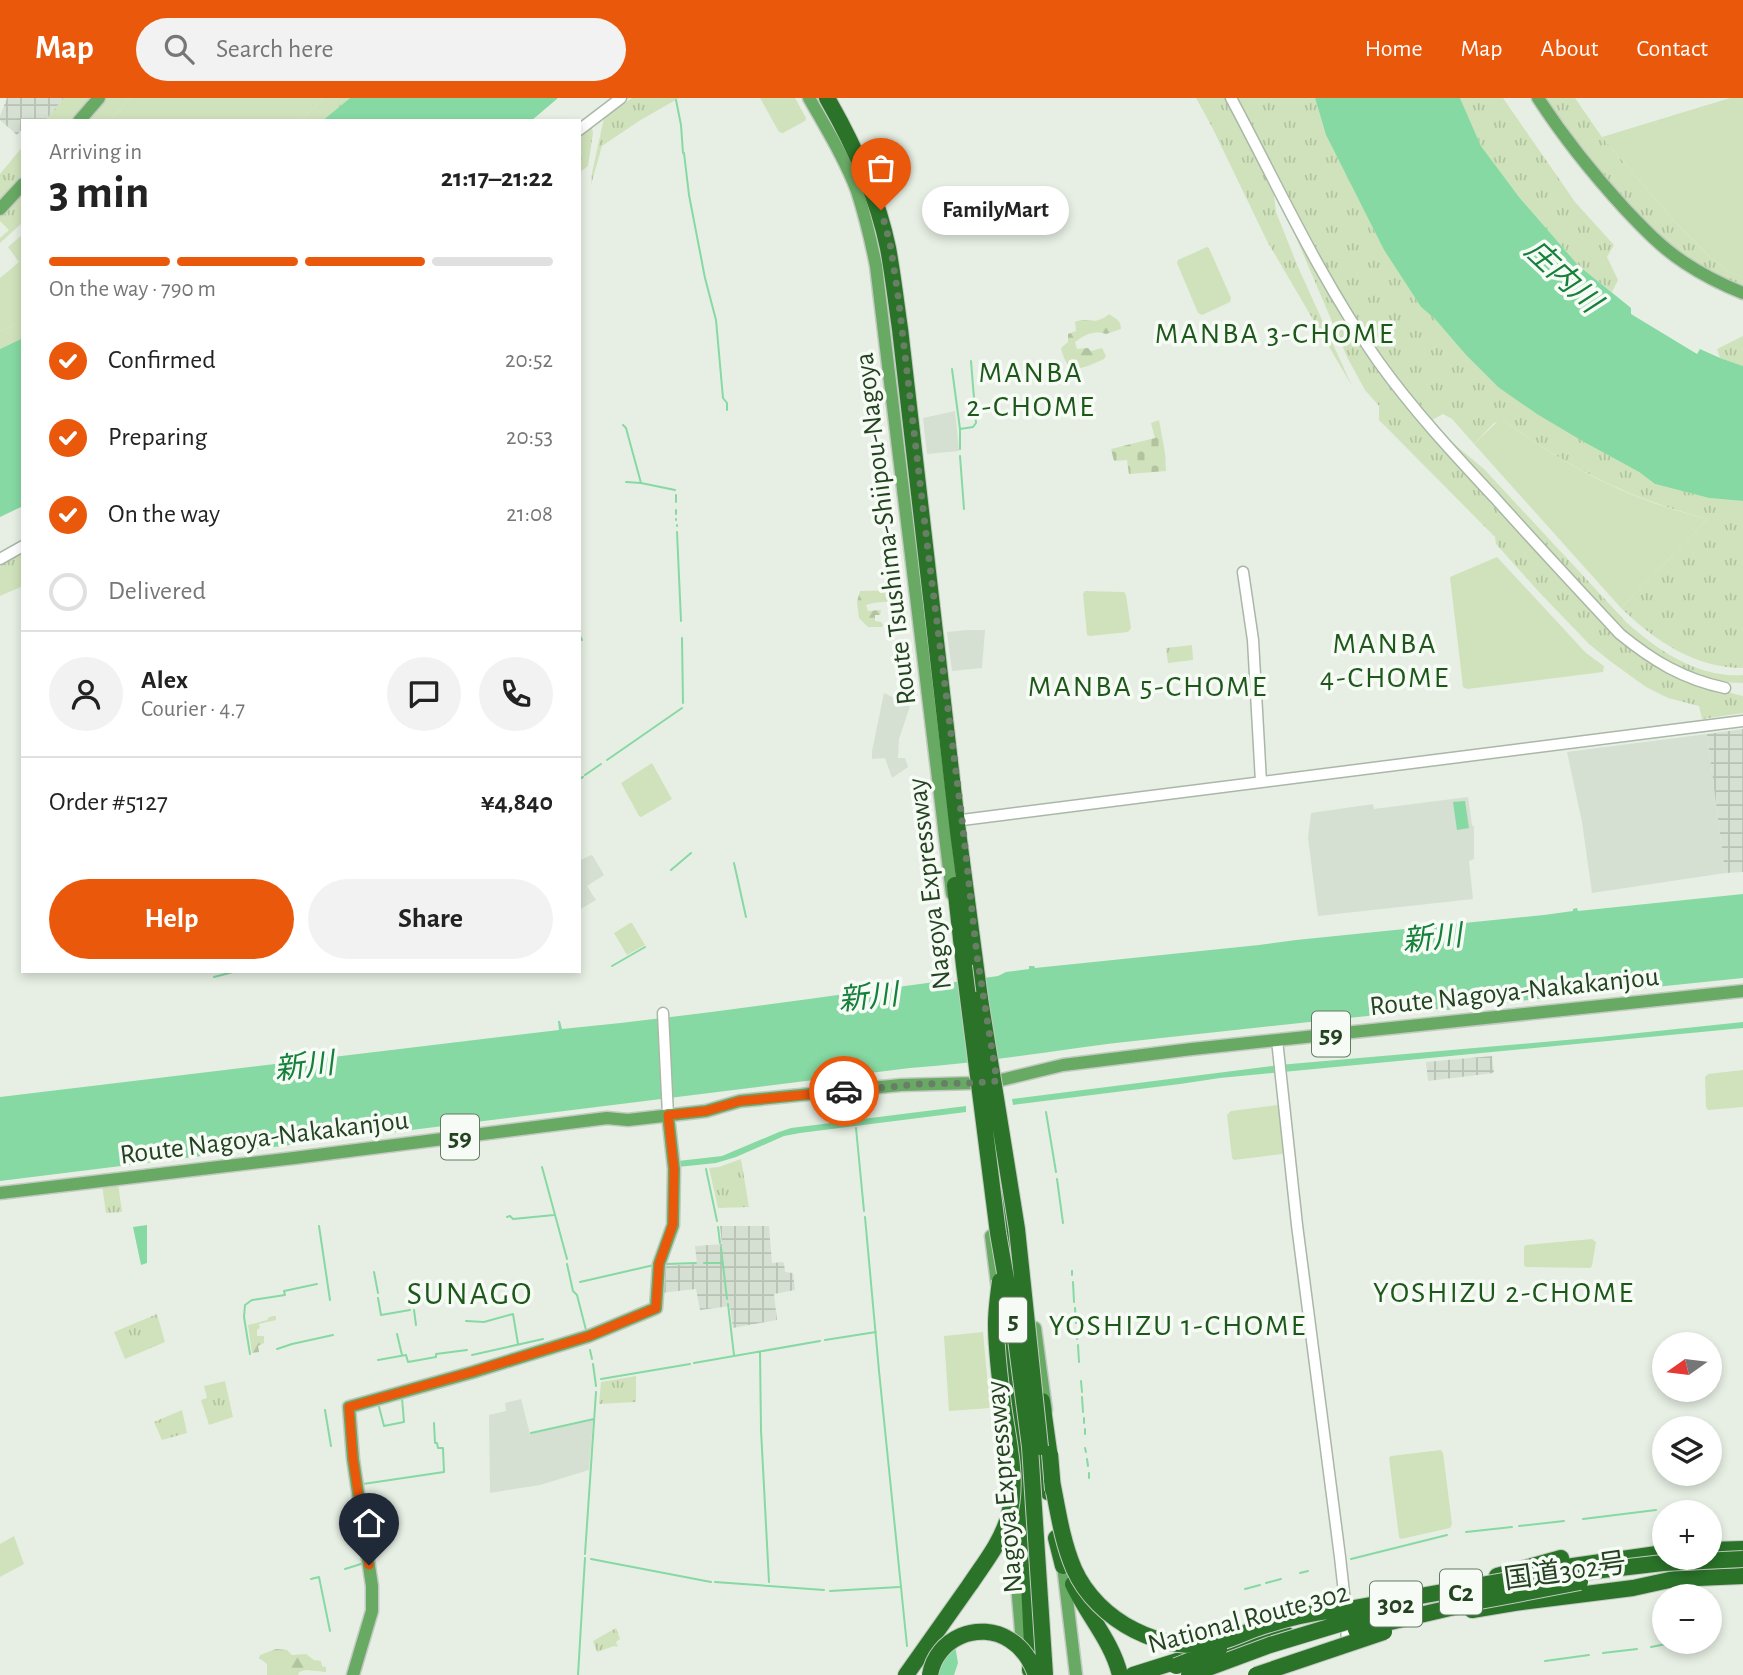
<!DOCTYPE html>
<html lang="en">
<head>
<meta charset="utf-8">
<style>
	:root { --surface:#fff; --page:#f2f2f2; --text:#222; --muted:#767676; --line:#e0e0e0; --accent:#ea580c }
	body { margin:0; font-family:"Alegreya Sans","Noto Sans JP",sans-serif; background:var(--page); color:var(--text); height:100vh; display:flex; flex-direction:column; font-size:26px; white-space:nowrap }
	* { box-sizing:border-box; margin:0 }
	p { font-size:23px; color:var(--muted) }
	.icon { flex:none; width:38px; height:38px; fill:none; stroke:currentColor; stroke-width:2; stroke-linecap:round; stroke-linejoin:round }
	.map { position:relative; flex:1; overflow:hidden }
	.panel { position:absolute; left:21px; top:21px; width:560px; height:854px; display:flex; flex-direction:column; background:var(--surface); border-radius:0px; box-shadow:0 4px 10px #0003 }
	.panel>* { flex:none }
	.needle { width:46px; rotate:256deg }
	.controls { position:absolute; left:1652px; top:1234px; display:grid; gap:14px }
	.controls a { display:grid; place-items:center; width:70px; height:70px; border-radius:50%; background:var(--surface); box-shadow:0 4px 10px #0003; font-size:35px }
	.pin { position:absolute; display:grid; place-items:center; width:60px; height:60px; color:#fff; margin:-72px -30px; border-radius:50% 50% 50% 0; rotate:-45deg; box-shadow:0 0 7px #0007 }
	.pin .icon { rotate:45deg }
	.courier { position:absolute; display:grid; place-items:center; width:70px; height:70px; margin:-35px; border:5px solid #ea580c; border-radius:50%; background:#fff; color:#222; box-shadow:0 2px 9px #0007 }
	.bubble { position:absolute; height:49px; border-radius:24px; background:var(--surface); box-shadow:0 4px 10px #0003; font-size:23px; font-weight:600; line-height:49px; text-align:center }
	.summary em { font-style:normal; font-weight:600 }
	.summary div { display:flex; flex-direction:column-reverse }
	.summary { display:flex; align-items:center; justify-content:space-between; height:119px; padding:0 28px }
	h1 { font-size:46px; font-weight:600; line-height:52px }
	.bar { display:grid; grid-template-columns:repeat(4,1fr); gap:10px 7px; align-content:center; height:84px; padding:0 28px }
	.bar i { height:9px; border-radius:5px; background:var(--line) }
	.bar .selected { background:var(--accent) }
	.bar p { grid-column:span 4 }
	.line { display:flex; align-items:center; gap:18px; padding:0 28px; border-top:2px solid var(--line) }
	.line div { flex:1 }
	.round { display:grid; place-items:center; flex:none; width:74px; height:74px; border-radius:37px; background:var(--page) }
	ol { padding:0 28px; list-style:none }
	li { display:flex; align-items:center; gap:21px; height:77px }
	li p { margin-inline-start:auto }
	li .icon { padding:7px; border-radius:50%; background:var(--accent); color:#fff; stroke-width:4 }
	li:last-child { color:var(--muted) }
	li i { width:38px; height:38px; border:4px solid var(--line); border-radius:50% }
	.action { display:flex; gap:14px; margin-top:auto; padding:14px 28px }
	.action a { flex:1; height:80px; border-radius:42px; background:var(--accent); color:#fff; font-size:28px; font-weight:600; line-height:80px; text-align:center }
	.action a+a { background:var(--page); color:var(--text) }
	header { display:flex; align-items:center; gap:42px; box-sizing:border-box; height:98px; padding:0 35px; background:var(--accent); color:#fff }
	header strong { font-size:33px }
	nav { display:flex; gap:38px; margin-inline-start:auto; font-size:24px }
	.search { width:490px; height:63px; background:var(--page); display:flex; align-items:center; gap:18px; box-sizing:border-box; padding:0 24px; border-radius:38px; color:var(--muted); font-size:26px }
	.map>svg:first-child { display:block }
</style>
</head>
<body>
<header>
<strong>Map</strong>
<div class="search"><svg class="icon" aria-label="search" viewBox="0 0 24 24"><circle cx="10" cy="10" r="6"/><path d="M15 15l6 6"/></svg>Search here</div>
<nav><a>Home</a><a>Map</a><a>About</a><a>Contact</a></nav>
</header>
<div class="map">
<svg width="1743" height="1577" viewBox="0 0 1743 1577">
	<defs>
		<pattern id="industrial-grid" width="8" height="8" patternUnits="userSpaceOnUse" patternTransform="scale(1.75)"><rect width="8" height="8" fill="#d5dfd2"/><path d="M0 4h8M4 0v8" fill="none" stroke="#b7c1b4"/></pattern>
		<pattern id="grass-tufts" width="24" height="20" patternUnits="userSpaceOnUse" patternTransform="scale(1.75)"><rect width="24" height="20" fill="#d0e2bb"/><path d="M3 7l-1-3M5 7V3M7 7l1-3M15 17l-1-3M17 17v-4M19 17l1-3" fill="none" stroke="#b2c3a0"/></pattern>
		<pattern id="forest-firs" width="22" height="20" patternUnits="userSpaceOnUse" patternTransform="scale(1.75)"><rect width="22" height="20" fill="#d0e2bb"/><path d="M5 1l3.5 6h-7zM16 11l3.5 6h-7z" fill="#b2c3a0"/></pattern>
		<pattern id="cemetery-stones" width="16" height="16" patternUnits="userSpaceOnUse" patternTransform="scale(1.75)"><rect width="16" height="16" fill="#d0e2bb"/><path d="M2 7V4a2 2 0 0 1 4 0v3zM10 15v-3a2 2 0 0 1 4 0v3z" fill="#b2c3a0"/></pattern>
	</defs>
	<rect width="100%" height="100%" fill="#e7efe4"/>
	<path fill="#d5dfd2" d="M955 313 959 353 927 356 923 320Z
		M968 532H985L982 570 952 573 947 534Z
		M884 595 910 608 899 641 898 660H905L908 669 892 680 885 660 872 661V653Z
		M1707 636 1725 775 1592 795 1582 724 1567 654Z
		M1468 699 1472 727 1474 729V761L1469 763 1473 801 1318 818 1308 740 1311 715 1373 706 1374 711Z
		M591 757 593 758 604 777 587 788 596 802 579 812V763Z
		M521 1301 530 1336 593 1322 589 1372 540 1387 490 1395 489 1317 506 1313 505 1305Z"/>
	<path fill="url(#industrial-grid)" d="M7 0H64L45 23H23V30L17 37 0 22V18Z
		M1743 631V774L1725 775 1707 636Z
		M1492 958 1494 975 1428 983 1426 964Z
		M720 1128H769L772 1165 782 1164 784 1165 785 1174 793 1175 795 1192 774 1196 777 1222 733 1230 730 1208 700 1212 696 1191 661 1195 663 1168 697 1166 695 1148 722 1146Z"/>
	<path fill="url(#grass-tufts)" d="M64 0H90L70 23H45Z
		M105 0H130L109 23H84Z
		M325 0H350L322 23H299Z
		M632 0H679L639 23 602 48 591 87 592 75 604 20Z
		M1196 0H1228L1273 88 1276 114 1298 169 1352 288 1267 143 1212 29Z
		M1235 0H1315L1326 37 1384 152 1421 209 1435 221 1466 257 1498 289 1584 344 1639 374 1655 386 1709 400 1743 403V570C1695 570 1655 543 1621 510L1708 421C1629 401 1569 370 1503 322L1494 325 1474 346 1452 321 1443 316 1432 322C1348 227 1293 111 1235 0Z
		M1460 0H1503L1575 104 1614 147 1607 159 1618 182 1612 194 1578 167 1519 99 1481 48Z
		M1544 0H1575L1602 39 1675 124 1711 160 1729 174 1743 179V190L1698 168 1656 136 1615 93 1589 62Z
		M588 30H592L593 35 588 68 579 75V37Z
		M23 48V77L0 103V76Z
		M23 92V124L0 145V140L9 132 0 123V118Z
		M1283 109 1358 242 1608 529 1695 586 1743 598V615L1702 621 1699 608 1668 600 1646 589 1610 563 1589 546 1539 494 1496 446 1495 439 1379 322V308L1365 292 1348 261Z
		M23 223V240L0 251V233Z
		M1743 238V268L1720 260 1717 251Z
		M1447 340 1484 371 1627 525C1659 553 1698 580 1743 577V585L1719 584 1684 572 1665 563 1628 536 1446 341Z
		M23 453V488L0 498V469L4 465Z
		M1192 547 1193 562 1168 565 1166 550Z
		M741 1061 749 1109 718 1110 709 1070 719 1069Z
		M118 1085 122 1114 106 1115 102 1087Z
		M157 1216 165 1244 125 1261 114 1234Z
		M636 1278V1304L599 1306 601 1284Z
		M225 1283 233 1319 209 1327 201 1302 207 1300 204 1288Z
		M182 1312 187 1335 162 1342 154 1324Z
		M616 1530 620 1541 616 1544 618 1549 614 1548 597 1554 593 1543Z"/>
	<path fill="url(#forest-firs)" d="M1109 216C1116 221 1121 222 1121 231L1106 236C1093 232 1085 237 1075 244L1077 251 1088 250 1091 253 1102 250 1106 258 1104 261C1084 270 1067 280 1061 250L1068 244V236L1076 233 1075 224C1089 218 1093 229 1109 216Z
		M900 492 903 493 905 500 903 503C890 504 879 503 866 507L868 513 881 512 880 517H875V523L881 524 883 527 882 529H868L859 520 857 504 860 493Z
		M274 1218H276V1222L259 1226 260 1230 257 1232V1238H264V1245L258 1248 259 1254 252 1255 248 1227 267 1222 269 1219Z
		M276 1551 287 1552 292 1557 306 1556 314 1562 321 1563 322 1568 326 1569V1574L306 1572 299 1574 298 1577H267V1566L259 1560 260 1557Z"/>
	<path fill="url(#cemetery-stones)" d="M1159 322 1165 355 1166 373 1129 376 1127 362 1114 363 1111 351 1155 340 1151 325Z"/>
	<path fill="#d0e2bb" d="M130 0H325L299 23H109Z
		M760 0H795L806 20 805 23 783 35 779 34Z
		M1730 0H1743V179L1729 174 1711 160 1675 124 1602 39Z
		M23 136V223L0 233V180L19 164 8 149Z
		M1207 149 1209 150 1231 200 1230 204 1202 217 1198 215 1177 165 1178 162Z
		M1499 322H1503C1569 370 1629 402 1708 421L1621 510 1474 346Z
		M1497 459 1586 555 1604 568 1603 574 1467 591 1463 589 1450 479Z
		M1085 493 1124 494 1126 497 1131 530 1128 534 1090 538 1087 537 1083 496Z
		M652 665 672 701 641 719 639 718 621 685Z
		M630 825H632L645 847 627 857 614 835Z
		M1743 972V1009L1708 1012 1706 1009 1705 979 1708 976Z
		M1277 1007 1279 1009 1285 1054 1282 1056 1234 1062 1232 1060 1227 1017 1231 1013Z
		M1592 1141 1596 1144 1592 1168 1590 1170 1526 1169 1524 1167V1149L1526 1147Z
		M983 1234 990 1310 949 1313 944 1238Z
		M1441 1352 1443 1355 1452 1426 1450 1430 1401 1441 1399 1439 1389 1360 1391 1358Z
		M14 1438 24 1466 0 1479V1446Z"/>
	<path fill="#86d9a3" d="M350 0H558L531 23H322Z
		M1315 0H1460L1481 48 1519 99 1578 167 1631 210V216L1697 256 1700 251 1720 260 1743 268V403L1709 400 1655 386 1639 374 1584 344 1537 316 1498 289 1466 257 1435 221 1421 209 1384 152 1326 37Z
		M23 240V408L0 419V251Z
		M1465 703 1469 730 1457 732 1453 704Z
		M1743 796V880L1518 903 1501 906 1498 898 1487 900 1485 908 1481 909 1479 902 1469 906V909L1447 912 1436 911C1338 921 1241 931 1143 942 1065 950 988 965 910 970L0 1083V999L559 932 558 923H560L562 931C687 919 811 900 935 884L941 886 998 878 1006 874 1029 871V868H1034L1035 870 1259 847 1296 842 1544 817 1573 813V811L1577 810 1578 813Z
		M1743 924V930L1220 980 1180 986 1013 1007 1012 1001 1279 967 1600 939Z
		M966 1008V1014L800 1035 784 1038 736 1059 716 1065 678 1069V1063L722 1058 779 1034 791 1030Z
		M147 1127V1165L141 1167 133 1129Z
		M955 1547 958 1565 954 1577H923Z"/>
	<g fill="none" stroke-linecap="round" stroke-linejoin="round">
		<path stroke="#86d9a3" stroke-width="2" d="M676 2 681 27 683 55H684L689 97 705 180 716 222 723 300 727 305V312
			M952 271 960 331V351
			M623 327 626 330 641 385
			M960 331 973 329 976 325 971 263
			M960 358 964 411
			M626 384 641 385 675 392
			M676 397V404
			M676 412V416
			M676 421V422
			M677 427V428
			M677 434 681 523
			M579 536 582 542
			M682 540 683 605
			M607 662 682 610
			M585 677 601 666
			M579 681 583 679
			M734 765 746 819
			M671 772 691 755
			M612 868 645 849
			M214 879 233 874
			M1046 1014 1056 1074
			M856 1030 864 1113
			M542 1069 567 1161
			M706 1071 717 1123
			M1057 1081 1063 1125
			M507 1119 510 1118 513 1121 554 1117
			M865 1119 879 1273 907 1548
			M319 1128 330 1202
			M718 1129 720 1145
			M721 1150 727 1201
			M704 1165H721
			M567 1166 573 1193 577 1197 586 1232
			M666 1166 696 1165
			M1072 1173V1177
			M374 1174 378 1195
			M580 1184 654 1167
			M1073 1184 1074 1204
			M378 1200 381 1217 410 1212
			M728 1206 734 1257
			M1075 1210 1076 1225
			M414 1212 416 1227
			M466 1223 484 1224 513 1216 518 1246
			M397 1236 402 1257
			M1077 1238V1241
			M825 1242 876 1234
			M1078 1247 1079 1264
			M277 1251 292 1246 333 1237
			M590 1252 592 1261
			M760 1254 761 1332 769 1484
			M250 1256 244 1219 245 1207 252 1202 285 1197 284 1193 317 1186
			M472 1257 543 1241
			M378 1262 406 1257 408 1264 436 1259V1256L467 1252
			M694 1265 820 1243
			M593 1266 596 1288
			M601 1281 690 1266
			M1081 1283 1082 1294
			M1082 1299 1083 1314
			M378 1305 384 1328 404 1324 402 1300
			M325 1312 331 1348
			M1084 1320V1325
			M1085 1331V1336
			M531 1335 594 1321
			M1085 1350 1086 1354
			M1087 1361 1088 1368
			M1089 1375V1380
			M363 1386 444 1374 443 1350H438L437 1345H435L434 1325
			M1583 1421 1656 1412
			M1519 1428 1564 1423
			M1466 1434 1512 1429
			M585 1456 596 1294
			M591 1461 711 1484
			M1351 1461 1447 1437
			M345 1471 364 1465
			M1300 1475 1308 1473
			M311 1481 319 1479 330 1533
			M715 1484 824 1492
			M1266 1485 1281 1481
			M1245 1491 1260 1487
			M830 1493 899 1489
			M1672 1545 1686 1544
			M1651 1549 1666 1546
			M1603 1555 1637 1551
			M1545 1563 1589 1557
			M578 1577 585 1460"/>
		<g stroke="#a9b8a6" stroke-width="13">
			<path id="minor" d="M1231 0C1278 88 1320 181 1378 263 1413 312 1454 356 1495 400 1536 446 1578 491 1620 536 1653 563 1683 581 1725 590
				M579 32 621 0
				M0 461 23 448
				M1243 474 1253 542 1261 684
				M962 722 1743 623
				M663 915 668 1017
				M1277 942 1297 1127 1340 1459 1345 1504 1347 1546"/>
		</g>
		<g stroke="#c2cac1" stroke-width="15">
			<path id="major" d="M809 0C826 30 845 61 857 93 865 118 871 143 876 168L952 796
				M1538 0C1564 40 1593 76 1625 111 1644 131 1662 150 1685 165 1703 177 1723 187 1743 195
				M79 23 99 0
				M0 111 23 86
				M0 1095 294 1060 607 1020 628 1022 706 1013 740 1003 901 987 975 985 997 983 1063 967 1192 951 1743 893
				M991 1138 998 1193
				M1035 1230 1046 1312
				M1011 1417 1023 1556
				M1062 1459 1076 1577
				M353 1577 372 1513V1488L353 1361 349 1309 473 1274 589 1238 656 1210 659 1166 673 1127 674 1071 668 1017"/>
		</g>
		<g stroke="#c2cac1" stroke-width="18">
			<path id="highway" d="M827 0C854 47 877 97 888 150 893 177 896 204 900 231L958 734 980 901
				M955 787 964 868
				M992 1023 1015 1187
				M1003 1229 1010 1304 1020 1345 1025 1404 1032 1546 1030 1572
				M1042 1303 1049 1353
				M1037 1337 1048 1394
				M1056 1440 1063 1468
				M1710 1452 1743 1451
				M1552 1471 1664 1455
				M1497 1478 1561 1460
				M1073 1486C1087 1517 1112 1543 1120 1577
				M1472 1512 1514 1505 1633 1490 1674 1481 1743 1478
				M1219 1551 1286 1536
				M906 1577 971 1485
				M1133 1577 1187 1560"/>
		</g>
		<use href="#minor" stroke="#fff" stroke-width="10"/>
		<use href="#major" stroke="#68a964" stroke-width="12"/>
		<use href="#highway" stroke="#2a7329" stroke-width="16"/>
		<g stroke="#c2cac1" stroke-width="18" stroke-linecap="butt">
			<path id="highway-bridge" d="M964 868 998 1135 1014 1226 1030 1349 1045 1577
				M980 901 1017 1131 1040 1349
				M1050 1356 1053 1392
				M1052 1383C1058 1413 1062 1443 1074 1471 1097 1523 1164 1558 1220 1544 1232 1541 1244 1535 1255 1531 1284 1521 1313 1513 1343 1512L1503 1483 1569 1475
				M1559 1477 1663 1465 1743 1461
				M971 1485C985 1464 1001 1444 1008 1420 1019 1384 1008 1343 1003 1307 1000 1281 996 1253 996 1226 996 1212 998 1198 1000 1183
				M1356 1532 1480 1503 1580 1484
				M1176 1568 1219 1551
				M930 1577C936 1540 979 1522 1010 1542 1023 1550 1031 1563 1036 1577
				M1189 1577 1270 1547 1369 1517
				M1256 1577 1384 1534"/>
		</g>
		<use href="#highway-bridge" stroke="#2a7329" stroke-width="16"/>
	</g>
	<g fill="none" stroke-linecap="round" stroke-linejoin="round">
		<path stroke="#687f65" stroke-width="7" stroke-dasharray="0 12.6" d="M844 993 920 986 975 985 997 983 977 858 962 722 929 461 898 197 890 145 881 112"/>
		<path stroke="#ea580c" stroke-width="9" d="M369 1467 353 1361 349 1309 472 1274 589 1238 656 1210 659 1166 673 1126 674 1071 668 1017 706 1013 740 1003 844 993"/>
	</g>
	<g text-anchor="middle" stroke-width="7" stroke-linejoin="round" paint-order="stroke">
		<g fill="#f7fbf5" stroke="#637a61" stroke-width="2">
			<rect x="1312" y="913.5" width="38" height="45" rx="5"/>
			<rect x="441" y="1016.5" width="38" height="45" rx="5"/>
			<rect x="999" y="1199.5" width="28" height="45" rx="5"/>
			<rect x="1440" y="1471.5" width="42" height="45" rx="5"/>
			<rect x="1370" y="1483.5" width="52" height="45" rx="5"/>
		</g>
		<g font-size="26" font-weight="bold" fill="#244321">
			<text x="1331" y="945">59</text>
			<text x="460" y="1048">59</text>
			<text x="1013" y="1231">5</text>
			<text x="1461" y="1503">C2</text>
			<text x="1396" y="1515">302</text>
		</g>
		<g font-size="28" fill="#244321" stroke="#f7fbf5">
			<text transform="translate(884 431) rotate(-97)" y="10">Route Tsushima-Shiipou-Nagoya</text>
			<text transform="translate(928 786) rotate(-97)" y="10">Nagoya Expressway</text>
			<text transform="translate(1514 892) rotate(-6)" y="10">Route Nagoya-Nakakanjou</text>
			<text transform="translate(264 1038) rotate(-7)" y="10">Route Nagoya-Nakakanjou</text>
			<text transform="translate(1003 1389) rotate(-95)" y="10">Nagoya Expressway</text>
			<text transform="translate(1565 1472) rotate(-8)" y="10">国道302号</text>
			<text transform="translate(1248 1519) rotate(-15)" y="10">National Route 302</text>
		</g>
		<g font-size="30" font-style="italic" fill="#14803a" stroke="#f7fbf5">
			<text transform="translate(1563 178) rotate(43)" y="10">庄内川</text>
			<text transform="translate(1432 840) rotate(-6)" y="10">新川</text>
			<text transform="translate(868 899) rotate(-6)" y="10">新川</text>
			<text transform="translate(304 968) rotate(-7)" y="10">新川</text>
		</g>
		<g font-size="30" letter-spacing="2" fill="#1d581a" stroke="#f7fbf5">
			<text x="1275" y="245">MANBA 3-CHOME</text>
			<text x="1031" y="284">MANBA<tspan x="1031" dy="34">2-CHOME</tspan></text>
			<text x="1385" y="555">MANBA<tspan x="1385" dy="34">4-CHOME</tspan></text>
			<text x="1148" y="598">MANBA 5-CHOME</text>
			<text x="1504" y="1204">YOSHIZU 2-CHOME</text>
			<text x="1178" y="1237">YOSHIZU 1-CHOME</text>
		</g>
		<g font-size="32" letter-spacing="2" fill="#1d581a" stroke="#f7fbf5">
			<text x="470" y="1206">SUNAGO</text>
		</g>
	</g>
</svg>
<div class="controls">
<a><svg class="needle" viewBox="-14 -14 28 28"><path d="M0-13l5 13h-10z" fill="#e53935"/><path d="M0 13l5-13h-10z" fill="#767676"/></svg></a>
<a><svg class="icon" aria-label="layers" viewBox="0 0 24 24"><path d="M12 4l9 5-9 5-9-5zM3 14l9 5 9-5"/></svg></a>
<a>+</a>
<a>−</a>
</div>
<div class="pin" style="left:881px;top:112px;background:#ea580c"><svg class="icon" aria-label="bag" viewBox="0 0 24 24"><path d="M5 8h14l-1 12H6zM9 8a3 3 0 0 1 6 0"/></svg></div>
<div class="pin" style="left:369px;top:1467px;background:#1f2937"><svg class="icon" aria-label="home" viewBox="0 0 24 24"><path d="M3 11l9-7 9 7M6 9v11h12V9"/></svg></div>
<div class="courier" style="left:844px;top:993px"><svg class="icon" aria-label="car" viewBox="0 0 24 24"><path d="M5 17H2v-5l4-1 3-4h7l3 4 3 1v5h-3M9 17h6M6 11h13"/><circle cx="7" cy="17" r="2"/><circle cx="17" cy="17" r="2"/></svg></div>
<div class="bubble" style="left:922px;top:88px;width:147px">FamilyMart</div>
<section class="panel">
<div class="summary"><div><h1>3 min</h1><p>Arriving in</p></div><em>21:17–21:22</em></div>
<div class="bar"><i class="selected"></i><i class="selected"></i><i class="selected"></i><i></i><p>On the way · 790 m</p></div>
<ol>
<li><svg class="icon" aria-label="check" viewBox="0 0 24 24"><path d="M5 12l5 5 9-10"/></svg>Confirmed<p>20:52</p></li>
<li><svg class="icon" aria-label="check" viewBox="0 0 24 24"><path d="M5 12l5 5 9-10"/></svg>Preparing<p>20:53</p></li>
<li><svg class="icon" aria-label="check" viewBox="0 0 24 24"><path d="M5 12l5 5 9-10"/></svg>On the way<p>21:08</p></li>
<li><i></i>Delivered</li>
</ol>
<div class="line" style="height:126px"><a class="round"><svg class="icon" aria-label="person" viewBox="0 0 24 24"><circle cx="12" cy="8" r="4"/><path d="M4 21q1-7 8-7t8 7"/></svg></a><div><b>Alex</b><p>Courier · 4.7</p></div><a class="round"><svg class="icon" aria-label="chat" viewBox="0 0 24 24"><path d="M4 5h16v11H9l-5 4z"/></svg></a><a class="round"><svg class="icon" aria-label="phone" viewBox="0 0 24 24"><path d="M5 4h4l2 5-3 2q2 4 5 5l2-3 5 2v4C11 20 4 13 5 4z"/></svg></a></div>
<div class="line" style="height:91px"><div>Order #5127</div><b>¥4,840</b></div>
<div class="action"><a>Help</a><a>Share</a></div>
</section>
</div>
</body>
</html>
